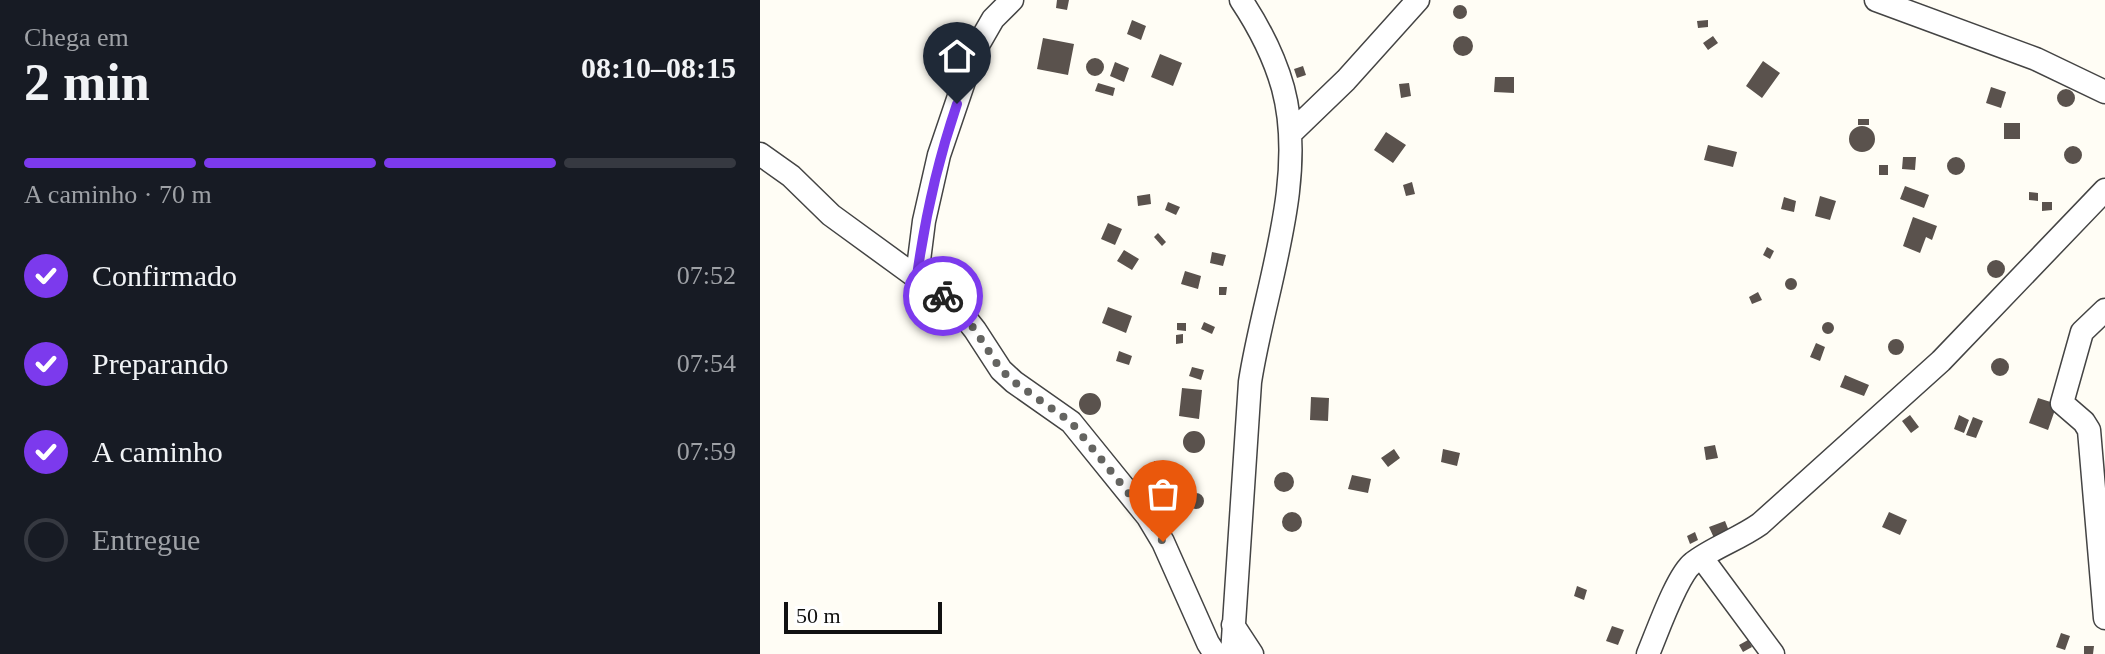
<!DOCTYPE html>
<html lang="pt">
<head>
<meta charset="utf-8">
<style>
	:root { --surface:#171b24; --page:#20242c; --text:#f1f3f6; --muted:#9ea1a6; --line:#363941; --accent:#7c3aed }
	body { margin:0; font-family:"Times New Roman",serif; background:var(--page); color:var(--text); height:100vh; display:flex; flex-direction:column; font-size:30px; white-space:nowrap }
	* { box-sizing:border-box; margin:0 }
	p { font-size:26px; color:var(--muted) }
	.icon { flex:none; width:44px; height:44px; fill:none; stroke:currentColor; stroke-width:2; stroke-linecap:round; stroke-linejoin:round }
	.map { position:relative; flex:1; overflow:hidden }
	.sheet { display:flex; flex-direction:column; background:var(--surface); width:760px }
	.sheet>* { flex:none }
	.scale { position:absolute; left:24px; bottom:20px; width:158px; box-sizing:border-box; padding-left:8px; border:4px solid #111; border-top:0; font-size:22px; line-height:28px; white-space:nowrap; color:#111; -webkit-text-stroke:6px #fff; paint-order:stroke }
	.pin { position:absolute; display:grid; place-items:center; width:68px; height:68px; color:#fff; margin:-82px -34px; border-radius:50% 50% 50% 0; rotate:-45deg; box-shadow:0 0 8px #0007 }
	.pin .icon { rotate:45deg }
	.courier { position:absolute; display:grid; place-items:center; width:80px; height:80px; margin:-40px; border:6px solid #7c3aed; border-radius:50%; background:#fff; color:#222; box-shadow:0 2px 10px #0007 }
	.head em { font-style:normal; font-weight:700 }
	.head div { display:flex; flex-direction:column-reverse }
	.head { display:flex; align-items:center; justify-content:space-between; height:136px; padding:0 24px }
	h1 { font-size:52px; font-weight:700; line-height:60px }
	.bar { display:grid; grid-template-columns:repeat(4,1fr); gap:12px 8px; align-content:center; height:96px; padding:0 24px }
	.bar i { height:10px; border-radius:6px; background:var(--line) }
	.bar .current { background:var(--accent) }
	.bar p { grid-column:span 4 }
	ol { padding:0 24px; list-style:none }
	li { display:flex; align-items:center; gap:24px; height:88px }
	li p { margin-inline-start:auto }
	li .icon { padding:8px; border-radius:50%; background:var(--accent); color:#fff; stroke-width:4 }
	li:last-child { color:var(--muted) }
	li i { width:44px; height:44px; border:4px solid var(--line); border-radius:50% }
	main { display:flex; flex:1; min-height:0 }
	.map>svg:first-child { display:block }
</style>
</head>
<body>
<main>
<section class="sheet">
<div class="head"><div><h1>2 min</h1><p>Chega em</p></div><em>08:10–08:15</em></div>
<div class="bar"><i class="current"></i><i class="current"></i><i class="current"></i><i></i><p>A caminho · 70 m</p></div>
<ol>
<li><svg class="icon" aria-label="check" viewBox="0 0 24 24"><path d="M5 12l5 5 9-10"/></svg>Confirmado<p>07:52</p></li>
<li><svg class="icon" aria-label="check" viewBox="0 0 24 24"><path d="M5 12l5 5 9-10"/></svg>Preparando<p>07:54</p></li>
<li><svg class="icon" aria-label="check" viewBox="0 0 24 24"><path d="M5 12l5 5 9-10"/></svg>A caminho<p>07:59</p></li>
<li><i></i>Entregue</li>
</ol>
</section>
<div class="map">
<svg width="1345" height="654" viewBox="0 0 1345 654">
	<rect width="100%" height="100%" fill="#fffdf5"/>
	<path fill="#5a524d" d="M297 0H309L307 10 296 8Z
		M693 12a7 7 0 1 1 14 0a7 7 0 1 1-14 0Z
		M372 20 386 26 381 40 367 34Z
		M948 20V27L938 28 937 21Z
		M693 46a10 10 0 1 1 20 0a10 10 0 1 1-20 0Z
		M953 36 958 43 948 50 943 43Z
		M283 38 314 44 308 75 277 69Z
		M400 54 422 63 413 86 391 77Z
		M326 67a9 9 0 1 1 18 0a9 9 0 1 1-18 0Z
		M1003 61 1020 73 1002 98 986 86Z
		M355 62 369 68 364 82 350 76Z
		M543 66 546 75 537 78 534 69Z
		M735 77H754V93L734 92Z
		M338 83 355 88 353 96 335 91Z
		M649 83 651 96 641 98 639 84Z
		M1231 87 1246 92 1241 108 1226 103Z
		M1297 98a9 9 0 1 1 18 0a9 9 0 1 1-18 0Z
		M1098 119H1109V125H1098Z
		M1244 123H1260V139H1244Z
		M1089 139a13 13 0 1 1 26 0a13 13 0 1 1-26 0Z
		M626 132 646 145 633 163 614 150Z
		M948 145 977 152 973 167 944 160Z
		M1304 155a9 9 0 1 1 18 0a9 9 0 1 1-18 0Z
		M1143 157H1156L1155 170 1142 169Z
		M1187 166a9 9 0 1 1 18 0a9 9 0 1 1-18 0Z
		M1119 165H1128V175H1119Z
		M652 182 655 194 646 196 643 185Z
		M1145 186 1169 195 1164 208 1140 199Z
		M1269 192 1278 193V201L1269 200Z
		M390 194 391 204 378 206 377 196Z
		M1060 196 1076 201 1070 220 1055 216Z
		M1024 197 1036 201 1034 212 1021 209Z
		M408 202 420 207 416 215 405 210Z
		M1282 202H1292V210L1282 211Z
		M1153 217 1177 226 1172 240 1166 237 1160 253 1143 246Z
		M348 223 362 229 355 245 341 239Z
		M398 233 406 242 402 246 394 237Z
		M1007 247 1014 251 1010 259 1003 255Z
		M364 250 379 259 372 270 357 261Z
		M452 252 466 255 463 266 450 263Z
		M1227 269a9 9 0 1 1 18 0a9 9 0 1 1-18 0Z
		M425 271 441 276 438 289 421 284Z
		M1025 284a6 6 0 1 1 12 0a6 6 0 1 1-12 0Z
		M459 287H467L466 295H459Z
		M998 292 1002 300 992 304 989 297Z
		M348 307 372 316 366 333 342 323Z
		M1062 328a6 6 0 1 1 12 0a6 6 0 1 1-12 0Z
		M444 322 455 327 452 334 441 329Z
		M417 323H426V331L417 330Z
		M423 334V343L416 344V335Z
		M1128 347a8 8 0 1 1 16 0a8 8 0 1 1-16 0Z
		M1056 343 1065 347 1060 361 1050 357Z
		M359 351 372 356 369 365 356 361Z
		M1231 367a9 9 0 1 1 18 0a9 9 0 1 1-18 0Z
		M432 367 444 370 441 380 429 376Z
		M1085 375 1109 385 1104 396 1080 387Z
		M422 388 442 390 439 419 419 416Z
		M319 404a11 11 0 1 1 22 0a11 11 0 1 1-22 0Z
		M551 397 569 398 568 421 550 420Z
		M1278 398 1297 404 1288 430 1269 423Z
		M1150 415 1159 427 1151 433 1142 421Z
		M1199 415 1209 420 1204 433 1194 429Z
		M1213 417 1223 421 1216 438 1206 435Z
		M423 442a11 11 0 1 1 22 0a11 11 0 1 1-22 0Z
		M955 445 958 458 946 460 944 447Z
		M634 449 640 458 628 467 621 458Z
		M683 449 700 453 697 466 681 462Z
		M394 461 407 463 406 471 393 470Z
		M514 482a10 10 0 1 1 20 0a10 10 0 1 1-20 0Z
		M592 475 611 479 608 493 588 489Z
		M392 478 406 481 401 498 388 495Z
		M428 501a8 8 0 1 1 16 0a8 8 0 1 1-16 0Z
		M1129 512 1147 520 1140 535 1122 527Z
		M522 522a10 10 0 1 1 20 0a10 10 0 1 1-20 0Z
		M965 521 969 531 954 538 949 527Z
		M935 532 938 540 930 544 927 536Z
		M817 586 827 590 824 600 814 596Z
		M852 626 864 630 858 645 846 641Z
		M1301 633 1310 636 1305 650 1296 647Z
		M988 640 992 647 983 652 979 645Z
		M1324 646H1334L1333 654H1324Z"/>
	<g fill="none" stroke-linecap="round" stroke-linejoin="round">
		<g stroke="#444" stroke-width="25">
			<path id="minor" d="M1116 0 1276 59 1345 92
				M530 134 586 80 658 0
				M0 154 31 176 71 215 196 306 215 330 241 370 254 382 311 422 388 517 403 542 448 643 455 654
				M157 276 164 221 179 155 214 52 233 19 252 0
				M1345 310 1322 332 1302 403 1324 422 1329 430 1345 618
				M942 558 1013 654
				M473 625 492 654
				M472 654 490 382C504 290 548 181 523 88 514 56 499 27 481 0
				M888 654C897 633 917 575 933 563 952 548 979 539 1000 524L1181 361 1345 190"/>
		</g>
		<use href="#minor" stroke="#fff" stroke-width="22"/>
	</g>
	<g fill="none" stroke-linecap="round" stroke-linejoin="round">
		<path stroke="#646461" stroke-width="8" stroke-dasharray="0 14.4" d="M183 296 196 306 215 330 241 370 254 382 311 422 388 517 403 542"/>
		<path stroke="#7c3aed" stroke-width="10" d="M183 296 157 276C165 217 178 160 197 104"/>
	</g>
</svg>
<div class="scale">50 m</div>
<div class="pin" style="left:403px;top:542px;background:#ea580c"><svg class="icon" aria-label="bag" viewBox="0 0 24 24"><path d="M5 8h14l-1 12H6zM9 8a3 3 0 0 1 6 0"/></svg></div>
<div class="pin" style="left:197px;top:104px;background:#1f2937"><svg class="icon" aria-label="home" viewBox="0 0 24 24"><path d="M3 11l9-7 9 7M6 9v11h12V9"/></svg></div>
<div class="courier" style="left:183px;top:296px"><svg class="icon" aria-label="bike" viewBox="0 0 24 24"><circle cx="6" cy="16" r="4"/><circle cx="18" cy="16" r="4"/><path d="M6 16l4-8h5l3 8M10 8l3 8H6M13 5h3"/></svg></div>
</div>
</main>
</body>
</html>
